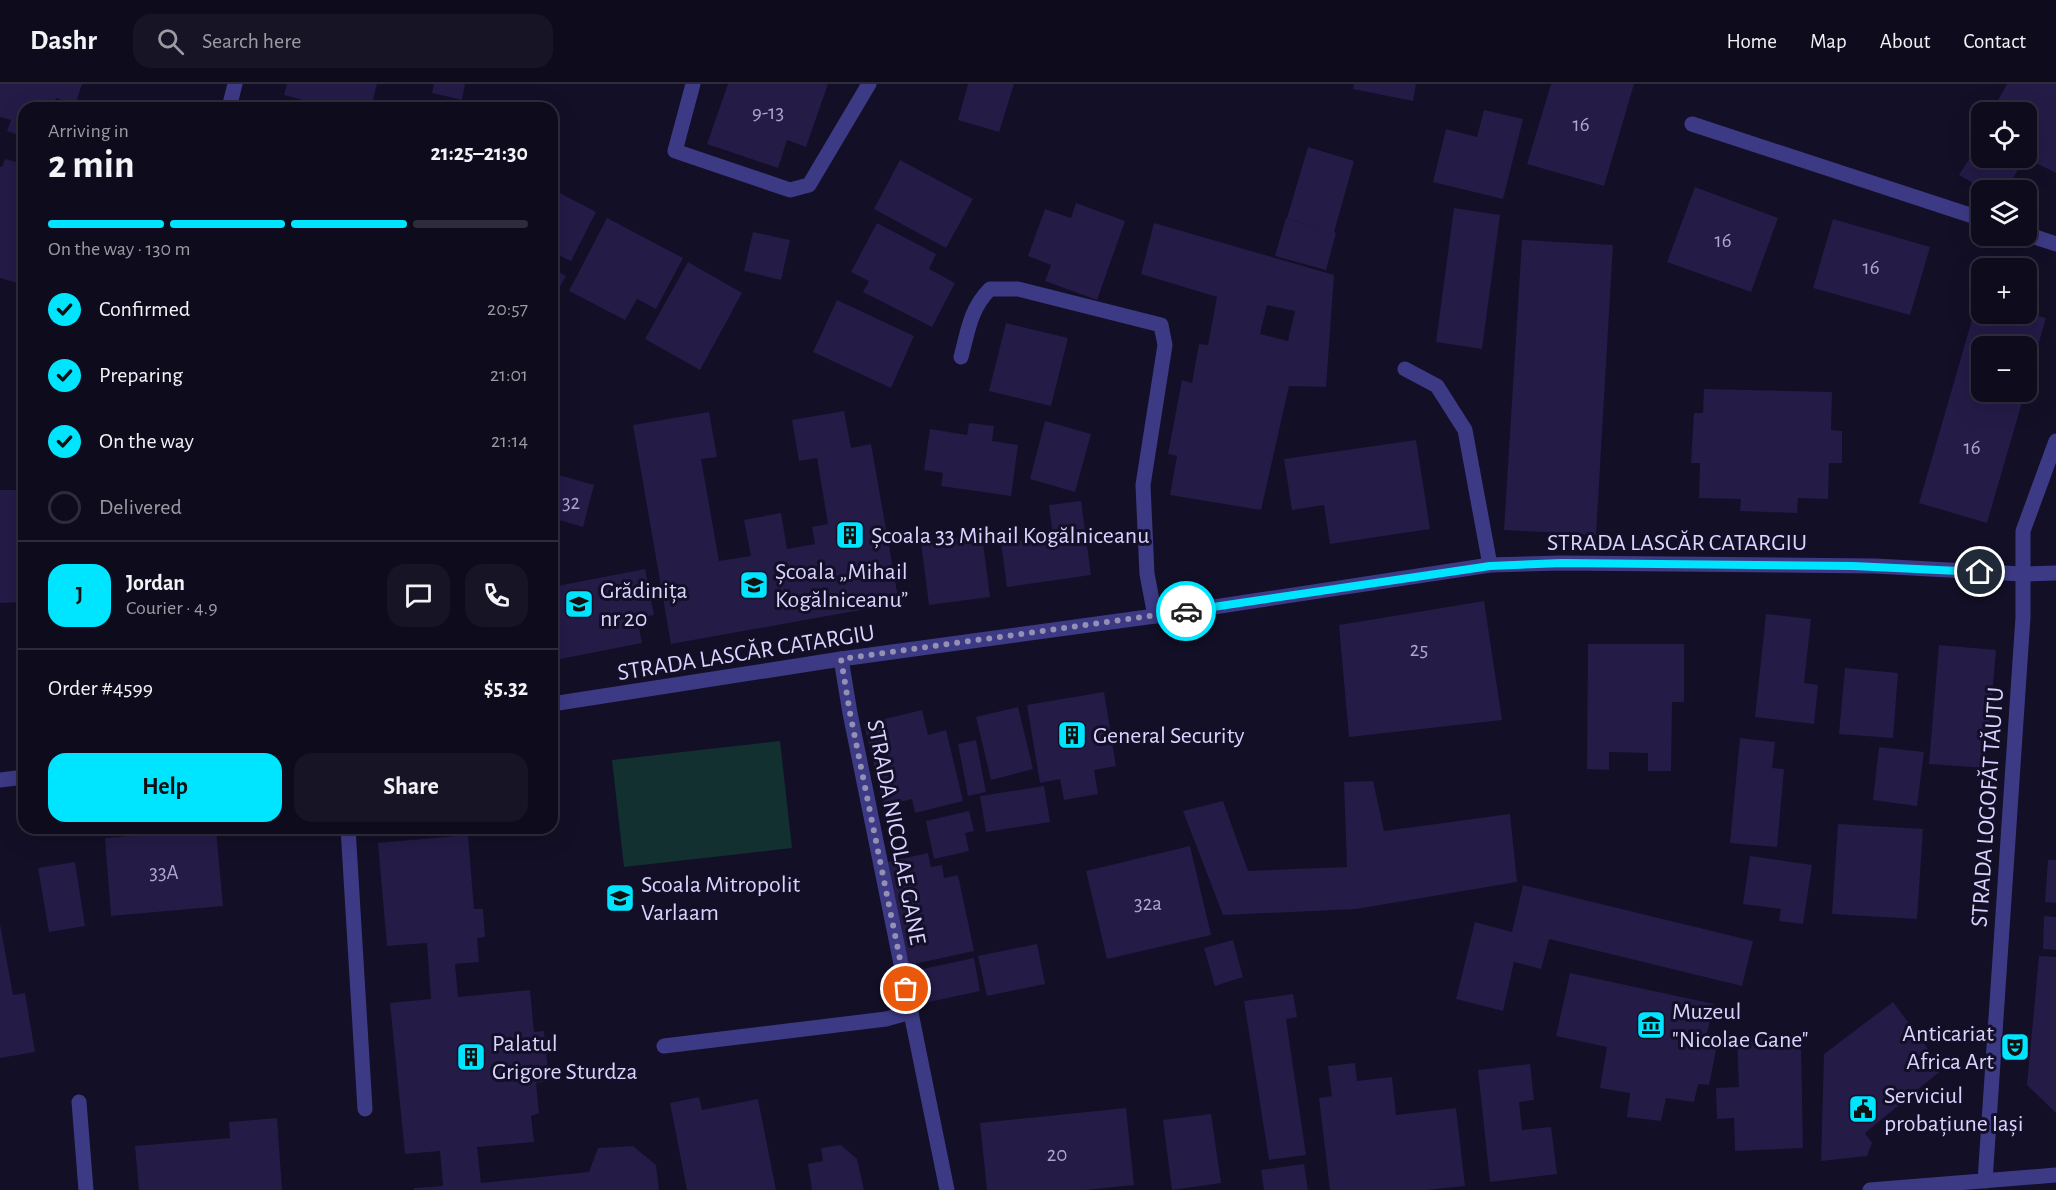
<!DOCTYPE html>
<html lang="en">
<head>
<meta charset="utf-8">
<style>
	:root { --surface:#0e0b1c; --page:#171425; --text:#f1f3f6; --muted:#9b9ba3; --line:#2e2b3b; --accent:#00e5ff }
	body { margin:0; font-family:"Alegreya Sans",sans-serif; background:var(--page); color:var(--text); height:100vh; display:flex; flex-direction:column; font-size:22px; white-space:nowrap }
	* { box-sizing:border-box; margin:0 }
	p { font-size:20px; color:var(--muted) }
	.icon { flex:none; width:33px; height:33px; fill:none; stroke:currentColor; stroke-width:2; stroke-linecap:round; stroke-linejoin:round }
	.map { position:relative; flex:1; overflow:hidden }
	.details { position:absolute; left:18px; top:18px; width:540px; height:732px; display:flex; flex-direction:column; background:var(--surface); border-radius:18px; box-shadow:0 6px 24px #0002,0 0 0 2px var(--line) }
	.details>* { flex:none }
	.controls { position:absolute; left:1971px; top:18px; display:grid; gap:12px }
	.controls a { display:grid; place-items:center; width:66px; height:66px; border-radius:12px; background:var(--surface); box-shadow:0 6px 24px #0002,0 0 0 2px var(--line); font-size:30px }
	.pin { position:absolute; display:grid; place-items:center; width:51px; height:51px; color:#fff; margin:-26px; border:3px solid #fff; border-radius:50%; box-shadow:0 2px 6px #0007 }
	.courier { position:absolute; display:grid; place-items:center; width:60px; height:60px; margin:-30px; border:4px solid #00e5ff; border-radius:50%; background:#fff; color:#222; box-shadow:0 2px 8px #0007 }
	.overview em { font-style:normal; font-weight:700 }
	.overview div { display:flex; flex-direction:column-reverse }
	.overview { display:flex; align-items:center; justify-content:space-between; height:102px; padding:0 30px }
	h1 { font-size:39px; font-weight:700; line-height:45px }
	.bar { display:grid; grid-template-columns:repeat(4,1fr); gap:9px 6px; align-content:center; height:72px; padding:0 30px }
	.bar i { height:8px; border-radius:4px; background:var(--line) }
	.bar .current { background:var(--accent) }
	.bar p { grid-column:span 4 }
	.line { display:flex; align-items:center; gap:15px; padding:0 30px; border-top:2px solid var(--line) }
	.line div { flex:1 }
	.round { display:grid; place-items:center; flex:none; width:63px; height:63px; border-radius:18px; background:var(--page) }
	ol { padding:0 30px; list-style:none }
	li { display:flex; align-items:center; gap:18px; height:66px }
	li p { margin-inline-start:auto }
	li .icon { padding:6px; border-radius:50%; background:var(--accent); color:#111; stroke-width:4 }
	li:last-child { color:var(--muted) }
	li i { width:33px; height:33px; border:3px solid var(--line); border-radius:50% }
	.cta { display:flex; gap:12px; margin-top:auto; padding:12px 30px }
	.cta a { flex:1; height:69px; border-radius:18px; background:var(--accent); color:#111; font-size:24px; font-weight:700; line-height:69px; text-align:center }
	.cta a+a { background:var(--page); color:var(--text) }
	header { display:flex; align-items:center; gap:36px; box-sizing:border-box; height:84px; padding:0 30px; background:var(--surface); border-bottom:2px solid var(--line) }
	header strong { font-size:28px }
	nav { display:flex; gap:33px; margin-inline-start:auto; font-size:21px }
	.search { width:420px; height:54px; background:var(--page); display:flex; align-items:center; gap:15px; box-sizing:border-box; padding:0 21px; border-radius:18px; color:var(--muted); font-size:22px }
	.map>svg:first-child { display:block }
</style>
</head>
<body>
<header>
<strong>Dashr</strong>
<div class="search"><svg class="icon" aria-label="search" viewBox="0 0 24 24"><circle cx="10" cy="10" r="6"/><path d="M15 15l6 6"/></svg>Search here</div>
<nav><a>Home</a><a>Map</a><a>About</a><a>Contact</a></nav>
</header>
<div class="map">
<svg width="2056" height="1106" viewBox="0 0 2056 1106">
	<rect width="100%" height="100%" fill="#130f26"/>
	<path fill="#12302f" d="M780 657 792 764 624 783 612 676Z"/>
	<path fill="#241b47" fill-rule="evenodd" d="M0 0H82L75 21 56 14 53 24H24V53L7 47 11 36 0 33Z
		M287 0H377L371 24H308L310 18 284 11Z
		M434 0H465L462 16 432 9Z
		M728 0H828L806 63 787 56 778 84 707 60Z
		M968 0H1014L999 48 958 36Z
		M1354 0H1416L1413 17 1353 5Z
		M1551 0H1634L1604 102 1527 80Z
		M2007 0H2056V89L2026 74V28H2013L2014 27 1997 18Z
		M1484 26 1523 35 1503 115 1433 98 1446 45 1477 53Z
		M1982 55V74H2013L2022 79 2006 106H1985L1959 91Z
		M1308 63 1354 77 1334 148 1336 149 1326 186 1275 172 1286 134 1325 146 1287 134Z
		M5 75 24 80V201L0 194V83H2Z
		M900 76 973 115 946 164 874 125Z
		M1695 103 1778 134 1751 208 1667 178Z
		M558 108 596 128 571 177 552 168V121Z
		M1076 119 1125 137 1097 216 1045 197 1051 181 1028 172 1045 125 1071 134Z
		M1454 124 1500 131 1482 265 1436 258Z
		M607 134 683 174 656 225 637 215 625 236 569 207Z
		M1833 135 1930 163 1910 231 1813 204Z
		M877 139 936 170 929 185 955 199 932 243 863 208 869 197 851 188Z
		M1154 139 1334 191 1326 303 1289 302 1261 426 1170 411 1177 372 1168 370 1182 296 1192 299 1199 260 1208 261 1217 213 1141 190ZM1267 221 1295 227 1288 257 1260 250Z
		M753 148 790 156 781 196 744 187Z
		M1522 156 1613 161 1596 451 1504 446Z
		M688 178 742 209 700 286 645 255Z
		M552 184 566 192 555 212 552 211Z
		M1978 215 1982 216V230L2026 229 2046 234 2027 300 2026 262H1982V308H2025L1987 439 1919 419Z
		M837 216 914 252 891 304 813 268Z
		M1006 239 1068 254 1051 322 989 307Z
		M1704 305 1832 308 1831 346 1842 347V379H1829L1828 415 1798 414 1797 429 1740 427 1741 415 1699 414 1700 379H1691L1694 329H1703Z
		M844 327 851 364 871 360 899 519 671 560 633 341 709 328 717 373 701 375 719 477 751 472 744 436 781 429 787 465 815 460 812 443 828 440 817 374 799 377 792 336Z
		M1045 337 1091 350 1075 408 1030 395Z
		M969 339 994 342 992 357 1018 361 1011 412 941 402 943 389 924 386 930 345 967 351Z
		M1416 356 1430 445 1330 460 1324 421 1292 426 1284 375Z
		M555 390 594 401 583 443 552 434V400Z
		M0 406H24V518L0 519Z
		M1081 417 1091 491 1007 503 1001 459 1053 452 1049 421Z
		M982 451 990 513 929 521 921 459Z
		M645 485 654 531 637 534 642 559 560 575 552 538V503Z
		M1484 517 1502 636 1349 653 1339 541Z
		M1766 530 1811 535 1804 599 1818 601 1814 640 1755 633Z
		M1588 560H1684V618H1672L1671 687H1648V669L1609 668V686L1587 685Z
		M1939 561 1996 566 1986 684 1929 680Z
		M1845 584 1898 589 1893 654 1839 650Z
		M1104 608 1116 682 1094 686 1098 710 1064 716 1060 695 1040 699 1027 621Z
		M1018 623 1033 685 991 696 976 633Z
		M922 626 928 651 946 646 963 717 915 729 912 715 884 722 864 640Z
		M1740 654 1775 658 1772 684 1784 685 1777 763 1730 759Z
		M976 656 986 708 968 712 958 660Z
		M1879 663 1924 668 1917 722 1873 716Z
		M1373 697 1384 747 1510 730 1517 798 1356 825 1223 831 1183 727 1223 717 1248 787 1347 783 1344 698Z
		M1044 702 1050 738 986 748 980 712Z
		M969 727 974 747 965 749 969 767 934 775 926 737Z
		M1838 740 1923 745 1917 835 1832 830Z
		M216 745 223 822 111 832 105 754Z
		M468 751 474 825H483L485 853 477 854 479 878 455 880 458 913 530 906 534 948 544 947 549 997 536 999 539 1029 531 1032 534 1058 477 1063 481 1099 589 1088 598 1064 633 1062 656 1081 659 1106H414V1104L443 1102 440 1067 405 1070 390 919 431 915 427 859 387 862 378 759Z
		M1190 762 1211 851 1107 875 1086 787Z
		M928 769 931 783 942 781 944 794 958 791 974 867 905 882 883 779Z
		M1750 772 1812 781 1803 840 1779 837 1781 825 1743 820Z
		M2048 776H2056V819L2045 818Z
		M75 778 85 842 49 848 38 784Z
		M1523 801 1753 857 1742 902 1549 855 1541 885 1514 878 1503 927 1456 915 1475 838 1512 848Z
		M2044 832 2056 833V866L2043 865Z
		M0 840 13 911 25 909 35 968 0 974Z
		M1233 856 1243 893 1215 902 1204 864Z
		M1037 860 1045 900 987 912 978 872Z
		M2039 872 2056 873V1029L2027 1001Z
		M974 874 980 907 911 922 904 889Z
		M1570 889 1714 920 1707 949 1719 952 1709 1001 1698 1000 1694 1018 1666 1014 1661 1037 1627 1033 1630 1009 1600 1004 1607 963 1556 952Z
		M1293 910 1297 933 1286 935 1306 1071 1269 1076 1244 917Z
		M1893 918 1943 985 1865 1049 1872 1059 1867 1072 1821 1077 1824 970Z
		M1768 954V963L1801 962 1803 1064 1735 1067 1734 1034 1717 1035 1716 1004 1739 1003 1737 955Z
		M1355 979 1357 997 1392 993 1396 1031 1456 1024 1465 1102 1427 1106H1330L1319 1014 1332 1012 1328 982Z
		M1530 980 1534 1016 1519 1018 1522 1046 1551 1043 1557 1090 1490 1098 1478 986Z
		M699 1013 702 1026 758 1015 776 1106H687L670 1019Z
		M1126 1024 1134 1101 1085 1106H987L980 1039Z
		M1211 1030 1221 1099 1172 1106 1163 1036Z
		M277 1034 282 1106H139L135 1062 230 1054 229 1038Z
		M841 1061 857 1075 864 1106H812L808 1080 823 1077 821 1064Z
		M1304 1080 1308 1106H1264L1261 1086Z"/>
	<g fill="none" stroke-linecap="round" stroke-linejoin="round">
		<path stroke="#3d3a85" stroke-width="15" d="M693 0 675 67 790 106 809 101 869 0
			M1692 40 1982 135
			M2026 150 2056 160
			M961 273C968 247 970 225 990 205H1018L1161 241 1165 261 1143 401 1147 490 1155 532
			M1405 285 1437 302 1465 346 1490 481
			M348 744 365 1025
			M664 962 886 935 911 928
			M79 1018 86 1106"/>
		<path stroke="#3d3a85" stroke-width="15" d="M229 24 235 0
			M841 575 850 629 947 1106
			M1985 1097 2023 533V447L2056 357
			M1870 1106 2056 1091"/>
		<path stroke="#3d3a85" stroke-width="15" d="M552 620 841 575 1155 532 1490 481 1562 479 1875 482 2022 490 2056 489
			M0 696 24 693"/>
	</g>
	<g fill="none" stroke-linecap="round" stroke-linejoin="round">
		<path stroke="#948fb3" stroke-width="6" stroke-dasharray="0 10.8" d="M906 905 850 629 841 575 1186 527"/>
		<path stroke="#00e5ff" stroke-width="8" d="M1186 527 1490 482 1562 479 1853 482 1980 488"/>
	</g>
	<defs>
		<g id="building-square" transform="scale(1.5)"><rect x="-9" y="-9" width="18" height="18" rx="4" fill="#00e5ff" stroke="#130f26"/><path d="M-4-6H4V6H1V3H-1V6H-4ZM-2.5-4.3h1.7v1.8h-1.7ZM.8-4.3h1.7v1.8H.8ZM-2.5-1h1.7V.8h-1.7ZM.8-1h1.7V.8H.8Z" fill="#111"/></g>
		<g id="school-square" transform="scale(1.5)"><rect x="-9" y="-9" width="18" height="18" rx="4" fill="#00e5ff" stroke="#130f26"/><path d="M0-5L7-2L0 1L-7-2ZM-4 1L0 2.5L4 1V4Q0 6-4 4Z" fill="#111"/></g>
		<g id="museum-square" transform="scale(1.5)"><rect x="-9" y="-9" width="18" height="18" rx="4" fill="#00e5ff" stroke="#130f26"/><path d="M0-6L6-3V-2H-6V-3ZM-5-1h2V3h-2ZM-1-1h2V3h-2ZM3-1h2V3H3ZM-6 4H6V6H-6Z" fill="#111"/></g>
		<g id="theatre-square" transform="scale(1.5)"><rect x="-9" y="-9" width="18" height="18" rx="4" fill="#00e5ff" stroke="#130f26"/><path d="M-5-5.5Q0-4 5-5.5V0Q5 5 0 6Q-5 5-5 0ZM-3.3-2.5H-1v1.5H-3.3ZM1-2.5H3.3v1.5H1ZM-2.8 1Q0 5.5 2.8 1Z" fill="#111"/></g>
		<g id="civic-square" transform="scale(1.5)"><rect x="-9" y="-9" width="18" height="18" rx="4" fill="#00e5ff" stroke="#130f26"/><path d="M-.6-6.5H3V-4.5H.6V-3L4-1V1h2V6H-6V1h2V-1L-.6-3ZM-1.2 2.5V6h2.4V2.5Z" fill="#111"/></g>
	</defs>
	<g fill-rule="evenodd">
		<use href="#building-square" x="850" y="451"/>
		<use href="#school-square" x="754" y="501"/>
		<use href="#school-square" x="579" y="520"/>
		<use href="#building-square" x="1072" y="651"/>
		<use href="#school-square" x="620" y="814"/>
		<use href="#museum-square" x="1651" y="941"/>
		<use href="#theatre-square" x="2015" y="963"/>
		<use href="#building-square" x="471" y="973"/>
		<use href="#civic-square" x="1863" y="1025"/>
	</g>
	<g text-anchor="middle" stroke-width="6" stroke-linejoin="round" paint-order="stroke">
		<g font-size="21" fill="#aca6d1">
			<text x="768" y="35">9-13</text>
			<text x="1581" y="47">16</text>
			<text x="1723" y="163">16</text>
			<text x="1871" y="190">16</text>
			<text x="1972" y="370">16</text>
			<text x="571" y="425">32</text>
			<text x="1419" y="572">25</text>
			<text x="164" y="795">33A</text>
			<text x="1148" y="826">32a</text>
			<text x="1057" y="1077">20</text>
		</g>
		<g font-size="24" fill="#d9d4ff" stroke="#130f26" text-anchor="start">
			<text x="871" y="459">Școala 33 Mihail Kogălniceanu</text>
			<text x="775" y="495">Școala „Mihail<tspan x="775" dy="28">Kogălniceanu”</tspan></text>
			<text x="600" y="514">Grădinița<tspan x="600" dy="28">nr 20</tspan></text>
			<text x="1093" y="659">General Security</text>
			<text x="641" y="808">Scoala Mitropolit<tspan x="641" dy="28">Varlaam</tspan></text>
			<text x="1672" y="935">Muzeul<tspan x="1672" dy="28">"Nicolae Gane"</tspan></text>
			<text x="1994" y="957" text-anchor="end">Anticariat<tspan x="1994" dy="28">Africa Art</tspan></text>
			<text x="492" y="967">Palatul<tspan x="492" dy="28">Grigore Sturdza</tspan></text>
			<text x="1884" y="1019">Serviciul<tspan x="1884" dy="28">probațiune Iași</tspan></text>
		</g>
		<g font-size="24" fill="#d9d4ff" stroke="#130f26">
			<text x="1677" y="466">STRADA LASCĂR CATARGIU</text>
			<text transform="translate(746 568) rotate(-9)" y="8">STRADA LASCĂR CATARGIU</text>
			<text transform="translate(1987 723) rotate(-86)" y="8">STRADA LOGOFĂT TĂUTU</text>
			<text transform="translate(897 748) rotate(79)" y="8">STRADA NICOLAE GANE</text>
		</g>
	</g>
</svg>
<div class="controls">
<a><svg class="icon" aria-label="locate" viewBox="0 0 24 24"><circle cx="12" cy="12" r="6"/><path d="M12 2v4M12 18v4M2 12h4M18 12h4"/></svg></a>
<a><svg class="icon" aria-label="layers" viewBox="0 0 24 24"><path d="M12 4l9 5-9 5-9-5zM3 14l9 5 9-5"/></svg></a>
<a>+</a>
<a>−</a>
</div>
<div class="pin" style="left:906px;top:905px;background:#ea580c"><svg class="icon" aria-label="bag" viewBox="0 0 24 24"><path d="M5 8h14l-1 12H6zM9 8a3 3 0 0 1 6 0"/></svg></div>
<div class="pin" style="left:1980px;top:488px;background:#1f2937"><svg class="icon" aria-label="home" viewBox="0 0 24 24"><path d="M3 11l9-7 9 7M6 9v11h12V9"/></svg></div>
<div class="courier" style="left:1186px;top:527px"><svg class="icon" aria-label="car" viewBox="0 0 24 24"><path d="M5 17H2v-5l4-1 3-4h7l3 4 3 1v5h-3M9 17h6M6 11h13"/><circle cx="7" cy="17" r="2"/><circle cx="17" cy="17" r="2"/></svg></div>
<section class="details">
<div class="overview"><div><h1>2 min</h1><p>Arriving in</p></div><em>21:25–21:30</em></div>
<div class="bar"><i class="current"></i><i class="current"></i><i class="current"></i><i></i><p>On the way · 130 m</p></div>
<ol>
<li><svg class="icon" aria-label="check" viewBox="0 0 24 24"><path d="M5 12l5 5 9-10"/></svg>Confirmed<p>20:57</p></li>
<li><svg class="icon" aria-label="check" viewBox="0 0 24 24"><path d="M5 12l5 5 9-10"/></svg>Preparing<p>21:01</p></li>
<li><svg class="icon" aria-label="check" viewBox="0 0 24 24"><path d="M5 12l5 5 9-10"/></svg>On the way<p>21:14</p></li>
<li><i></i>Delivered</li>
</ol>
<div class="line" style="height:108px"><b class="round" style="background:var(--accent);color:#111">J</b><div><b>Jordan</b><p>Courier · 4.9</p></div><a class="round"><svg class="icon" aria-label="chat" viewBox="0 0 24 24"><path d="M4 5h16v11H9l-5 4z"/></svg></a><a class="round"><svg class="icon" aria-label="phone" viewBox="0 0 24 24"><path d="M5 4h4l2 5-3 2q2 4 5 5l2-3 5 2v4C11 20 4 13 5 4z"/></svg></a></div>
<div class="line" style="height:78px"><div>Order #4599</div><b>$5.32</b></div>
<div class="cta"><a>Help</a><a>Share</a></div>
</section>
</div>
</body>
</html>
